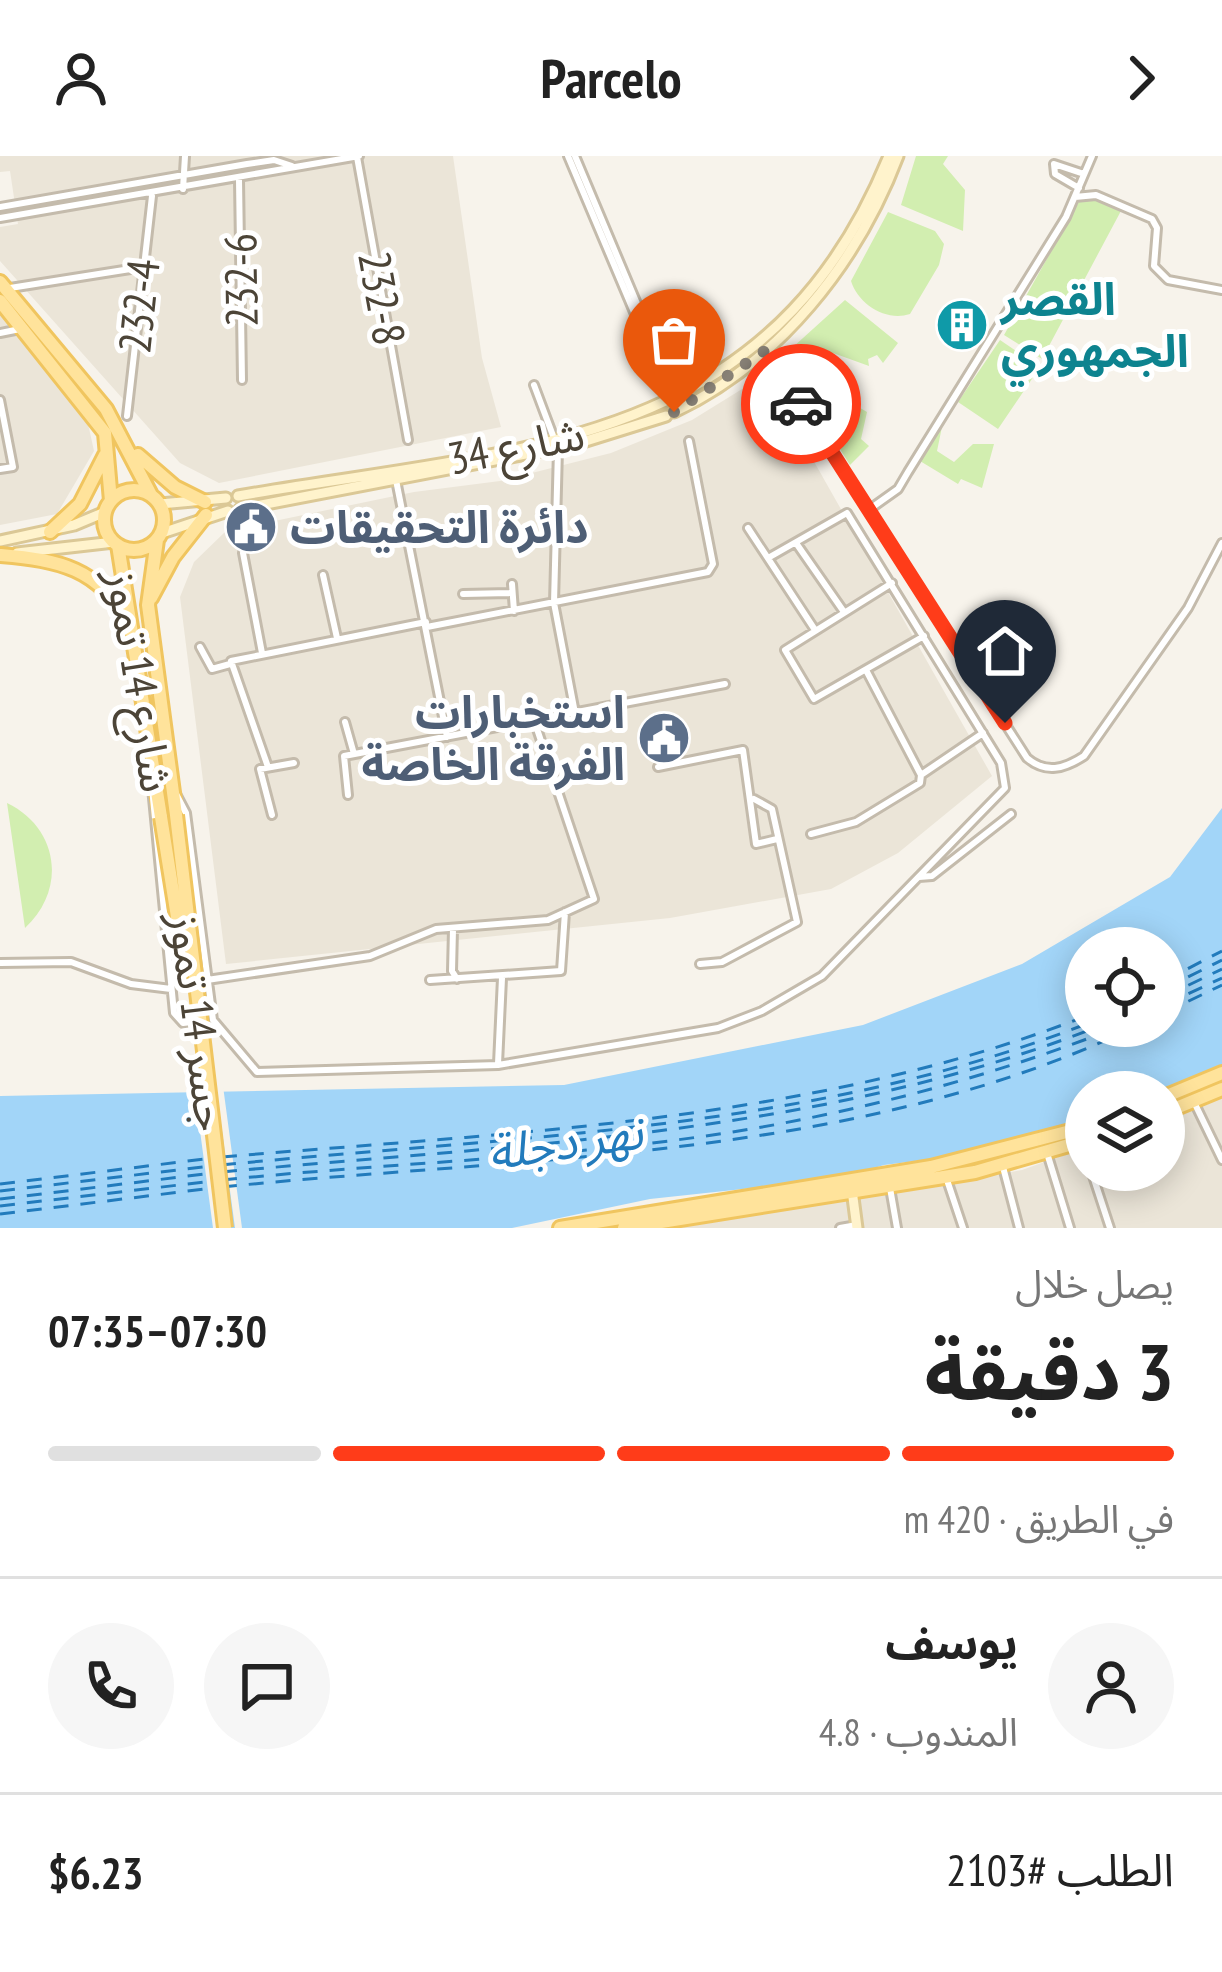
<!DOCTYPE html>
<html lang="ar">
<head>
<meta charset="utf-8">
<style>
	:root { --surface:#fff; --page:#f6f6f6; --text:#222; --muted:#767676; --line:#e0e0e0; --accent:#ff3c19 }
	body { margin:0; font-family:"PT Sans Narrow","Noto Sans Arabic",sans-serif; background:var(--page); color:var(--text); direction:rtl; height:100vh; display:flex; flex-direction:column; font-size:45px; white-space:nowrap }
	* { box-sizing:border-box; margin:0 }
	p { font-size:39px; color:var(--muted) }
	.icon { flex:none; width:66px; height:66px; fill:none; stroke:currentColor; stroke-width:2; stroke-linecap:round; stroke-linejoin:round }
	.map { position:relative; height:1072px; overflow:hidden; direction:ltr }
	.drawer { display:flex; flex-direction:column; background:var(--surface); flex:1 }
	.drawer>* { flex:none }
	.buttons { position:absolute; left:1065px; top:771px; display:grid; gap:24px }
	.buttons a { display:grid; place-items:center; width:120px; height:120px; border-radius:50%; background:var(--surface); box-shadow:0 6px 30px #0003; font-size:60px }
	.pin { position:absolute; display:grid; place-items:center; width:102px; height:102px; color:#fff; margin:-123px -51px; border-radius:50% 50% 50% 0; rotate:-45deg; box-shadow:0 0 12px #0007 }
	.pin .icon { rotate:45deg }
	.courier { position:absolute; display:grid; place-items:center; width:120px; height:120px; margin:-60px; border:9px solid #ff3c19; border-radius:50%; background:#fff; color:#222; box-shadow:0 3px 15px #0007 }
	.head em { font-style:normal; font-weight:700 }
	.head div { display:flex; flex-direction:column-reverse }
	.head { display:flex; align-items:center; justify-content:space-between; height:204px; padding:0 48px }
	h1 { font-size:78px; font-weight:700; line-height:90px }
	.bar { display:grid; grid-template-columns:repeat(4,1fr); gap:18px 12px; align-content:center; height:144px; padding:0 48px }
	.bar i { height:15px; border-radius:9px; background:var(--line) }
	.bar .current { background:var(--accent) }
	.bar p { grid-column:span 4 }
	.line { display:flex; align-items:center; gap:30px; padding:0 48px; border-top:3px solid var(--line) }
	.line div { flex:1 }
	.round { display:grid; place-items:center; flex:none; width:126px; height:126px; border-radius:63px; background:var(--page) }
	header { display:flex; justify-content:space-between; align-items:center; height:156px; padding:0 48px; background:var(--surface); font-size:54px; font-weight:700 }
	.map>svg:first-child { display:block }
</style>
</head>
<body>
<header><svg class="icon" aria-label="forward" viewBox="0 0 24 24"><path d="M9 5l7 7-7 7"/></svg>Parcelo<svg class="icon" aria-label="person" viewBox="0 0 24 24"><circle cx="12" cy="8" r="4"/><path d="M4 21q1-7 8-7t8 7"/></svg></header>
<div class="map">
<svg width="1222" height="1072" viewBox="0 0 1222 1072">
	<rect width="100%" height="100%" fill="#f7f3eb"/>
	<path fill="#ebe5d8" d="M0 0H453L482 202 501 271 219 327 180 307 0 105V71L18 68 10 15 0 16Z
		M0 155 87 263 94 295 57 358 0 369Z
		M765 219 992 620 898 697 831 733 670 762 226 808 180 441 194 406 226 375 414 336 500 325 611 297 692 264Z
		M1222 941V1072H679L1022 1014 1086 991V1014H1164V964Z"/>
	<path fill="#d2eeb0" d="M916 0H948L943 8 965 34 963 75 901 49Z
		M1090 42 1122 53 1042 203 1004 179 1080 44Z
		M888 56 935 75 944 88 939 109 910 158C886 166 858 148 851 125Z
		M845 144 898 187 883 207 877 199 868 203 869 210 833 197 826 205 830 210 824 231 867 256 861 283 869 290 850 309 782 201Z
		M1000 184 1040 211 998 273 958 246Z
		M943 266 937 295 954 306 973 288H994L982 332 961 323 958 328 920 305Z
		M7 647C59 672 67 733 25 772Z"/>
	<path fill="#a2d5f8" fill-rule="evenodd" d="M1222 652V911L1164 936H1086V967L988 996 884 1009 837 1023 650 1043 512 1072H0V940L564 929 863 869 1022 808 1170 721ZM1086 792H1164V870H1086Z"/>
	<path fill="#f7f3eb" d="M194 930H212L231 1072H213Z
		M216 930H223L242 1072H235Z"/>
	<g fill="none" stroke-linecap="round" stroke-linejoin="round">
		<path stroke="#227bbc" stroke-width="3" stroke-dasharray="15 12" stroke-linecap="butt" d="M1164 825 1222 795
			M1164 833 1222 804
			M1164 841 1222 813
			M1164 849 1222 822
			M1164 857 1222 829
			M222 1001C513 976 811 967 1086 860
			M221 1009C512 980 810 976 1086 868
			M222 1016C519 988 819 980 1100 870
			M222 1024C398 1006 577 1002 751 973 878 951 1001 917 1121 870
			M0 1028 213 1002
			M222 1031C527 1000 855 1005 1137 870
			M0 1035 211 1010
			M0 1043 213 1017
			M0 1050 213 1025
			M0 1058 213 1032"/>
		<g stroke="#c4bbac" stroke-width="12">
			<path id="street" d="M568 0 672 246
				M575 0 677 243
				M357 1 408 284
				M239 24 242 224
				M1079 32 1055 18 1054 8 1084 18
				M183 33 185 0
				M1075 41 1096 39 1152 63 1157 72 1154 110 1168 124 1222 134
				M0 51 247 8 274 4 292 10
				M0 62 359 0
				M10 132 143 111
				M0 177 20 173
				M766 195 1027 602C1046 618 1064 613 1084 600L1188 452 1222 387
				M534 229 558 293 554 447 575 557
				M0 244 13 311 0 313
				M127 260 152 40
				M395 319 447 581
				M870 353 898 333 908 316 1066 61 1092 0
				M748 372 815 474
				M796 387 844 456
				M243 397 262 497
				M323 419 337 482
				M892 427 785 494 814 543 924 480
				M512 428 514 455
				M463 438 512 437
				M427 471 708 416 713 408 689 285
				M200 491 212 513 230 508
				M867 516 921 619
				M345 566 354 598
				M268 611 231 505 426 466
				M658 611 743 594 756 688 777 683
				M152 632 174 857 183 867 200 865
				M175 636 186 657 213 864 257 916 498 909 718 872 762 855 822 820 1005 632 1001 607 847 357 768 402
				M348 639 344 600 725 528
				M272 659 260 613 294 607
				M811 678 856 666 920 627 921 619 983 577
				M919 721 932 720 1011 658
				M453 773 452 815 457 823
				M0 807 71 806 131 828 171 833
				M700 808 722 806 797 766 772 653 754 643
				M207 824 370 800 436 773 548 764 594 743 534 564
				M430 824 561 815 565 756
				M498 908 502 822
				M1194 946 1222 1004
				M1082 986 1086 999
				M1047 997 1070 1072
				M1003 1011 1019 1072
				M1091 1014 1110 1072
				M947 1024 963 1072
				M890 1032 897 1072
				M840 1072 857 1069"/>
		</g>
		<g stroke="#dbc896" stroke-width="15">
			<path id="secondary" d="M674 256C779 206 857 108 898 0
				M238 340C511 292 768 298 889 0
				M160 348 226 342
				M240 353 573 289 666 260
				M162 377 228 355
				M0 385 74 369 105 356
				M17 397 114 386
				M852 1034 857 1072"/>
		</g>
		<g stroke="#f0c55f" stroke-width="18">
			<path id="primary" d="M0 126 106 253 151 339
				M0 145 105 277 111 345
				M138 299 175 331 205 346
				M104 364a30 30 0 1 1 60 0a30 30 0 1 1-60 0Z
				M50 376 80 348 105 299
				M157 384 148 449 176 659
				M118 389 161 661
				M1 399C59 404 98 412 129 466
				M151 442 173 401 206 359
				M1164 941 1222 917
				M1164 957 1222 933
				M560 1072 931 1011 1086 971
				M624 1072 975 1016 1086 984"/>
		</g>
		<use href="#street" stroke="#fff" stroke-width="6"/>
		<use href="#secondary" stroke="#fff3cc" stroke-width="9"/>
		<use href="#primary" stroke="#ffe39b" stroke-width="12"/>
		<g stroke="#f0c55f" stroke-width="18" stroke-linecap="butt">
			<path id="primary-bridge" d="M176 659 225 1072
				M161 661 178 767"/>
		</g>
		<use href="#primary-bridge" stroke="#ffe39b" stroke-width="12"/>
	</g>
	<g fill="none" stroke-linecap="round" stroke-linejoin="round">
		<path stroke="#888176" stroke-width="12" stroke-dasharray="0 21.6" d="M674 256 766 194 801 248"/>
		<path stroke="#ff3c19" stroke-width="15" d="M801 248 1005 567"/>
	</g>
	<defs>
		<g id="building-disc" transform="scale(2.7)"><circle r="9.5" fill="#0f9aa8" stroke="#fff"/><path d="M-4-6H4V6H1V3H-1V6H-4ZM-2.5-4.3h1.7v1.8h-1.7ZM.8-4.3h1.7v1.8H.8ZM-2.5-1h1.7V.8h-1.7ZM.8-1h1.7V.8H.8Z" fill="#fff"/></g>
		<g id="civic-disc" transform="scale(2.7)"><circle r="9.5" fill="#5c6f8a" stroke="#fff"/><path d="M-.6-6.5H3V-4.5H.6V-3L4-1V1h2V6H-6V1h2V-1L-.6-3ZM-1.2 2.5V6h2.4V2.5Z" fill="#fff"/></g>
	</defs>
	<g fill-rule="evenodd">
		<use href="#building-disc" x="962" y="169"/>
		<use href="#civic-disc" x="251" y="371"/>
		<use href="#civic-disc" x="664" y="582"/>
	</g>
	<g text-anchor="middle" stroke-width="10" stroke-linejoin="round" paint-order="stroke">
		<g font-size="45" fill="#4c4437" stroke="#fff">
			<text transform="translate(241 124) rotate(-91)" y="16">232-6</text>
			<text transform="translate(382 142) rotate(80)" y="16">232-8</text>
			<text transform="translate(139 150) rotate(-84)" y="16">232-4</text>
			<text transform="translate(516 290) rotate(-11)" y="16">شارع 34</text>
			<text transform="translate(140 525) rotate(81)" y="16">شارع 14 تموز</text>
			<text transform="translate(199 866) rotate(83)" y="16">جسر 14 تموز</text>
		</g>
		<g font-size="45" font-weight="bold" fill="#0d838f" stroke="#fff" text-anchor="start">
			<text x="1001" y="159">القصر<tspan x="1001" dy="52">الجمهوري</tspan></text>
		</g>
		<g font-size="45" font-weight="bold" fill="#4e5e75" stroke="#fff" text-anchor="start">
			<text x="290" y="387">دائرة التحقيقات</text>
			<text x="625" y="572" text-anchor="end">استخبارات<tspan x="625" dy="52">الفرقة الخاصة</tspan></text>
		</g>
		<g font-size="48" font-style="italic" fill="#227bbc" stroke="#fff">
			<text transform="translate(565 986) rotate(-8)" y="17">نهر دجلة</text>
		</g>
	</g>
</svg>
<div class="buttons">
<a><svg class="icon" aria-label="locate" viewBox="0 0 24 24"><circle cx="12" cy="12" r="6"/><path d="M12 2v4M12 18v4M2 12h4M18 12h4"/></svg></a>
<a><svg class="icon" aria-label="layers" viewBox="0 0 24 24"><path d="M12 4l9 5-9 5-9-5zM3 14l9 5 9-5"/></svg></a>
</div>
<div class="pin" style="left:674px;top:256px;background:#ea580c"><svg class="icon" aria-label="bag" viewBox="0 0 24 24"><path d="M5 8h14l-1 12H6zM9 8a3 3 0 0 1 6 0"/></svg></div>
<div class="pin" style="left:1005px;top:567px;background:#1f2937"><svg class="icon" aria-label="home" viewBox="0 0 24 24"><path d="M3 11l9-7 9 7M6 9v11h12V9"/></svg></div>
<div class="courier" style="left:801px;top:248px"><svg class="icon" aria-label="car" viewBox="0 0 24 24"><path d="M5 17H2v-5l4-1 3-4h7l3 4 3 1v5h-3M9 17h6M6 11h13"/><circle cx="7" cy="17" r="2"/><circle cx="17" cy="17" r="2"/></svg></div>
</div>
<section class="drawer">
<div class="head"><div><h1>3 دقيقة</h1><p>يصل خلال</p></div><em>07:30–07:35</em></div>
<div class="bar"><i class="current"></i><i class="current"></i><i class="current"></i><i></i><p>في الطريق · 420 m</p></div>
<div class="line" style="height:216px"><a class="round"><svg class="icon" aria-label="person" viewBox="0 0 24 24"><circle cx="12" cy="8" r="4"/><path d="M4 21q1-7 8-7t8 7"/></svg></a><div><b>يوسف</b><p>المندوب · 4.8</p></div><a class="round"><svg class="icon" aria-label="chat" viewBox="0 0 24 24"><path d="M4 5h16v11H9l-5 4z"/></svg></a><a class="round"><svg class="icon" aria-label="phone" viewBox="0 0 24 24"><path d="M5 4h4l2 5-3 2q2 4 5 5l2-3 5 2v4C11 20 4 13 5 4z"/></svg></a></div>
<div class="line" style="height:156px"><div>الطلب #2103</div><b>$6.23</b></div>
</section>
</body>
</html>
